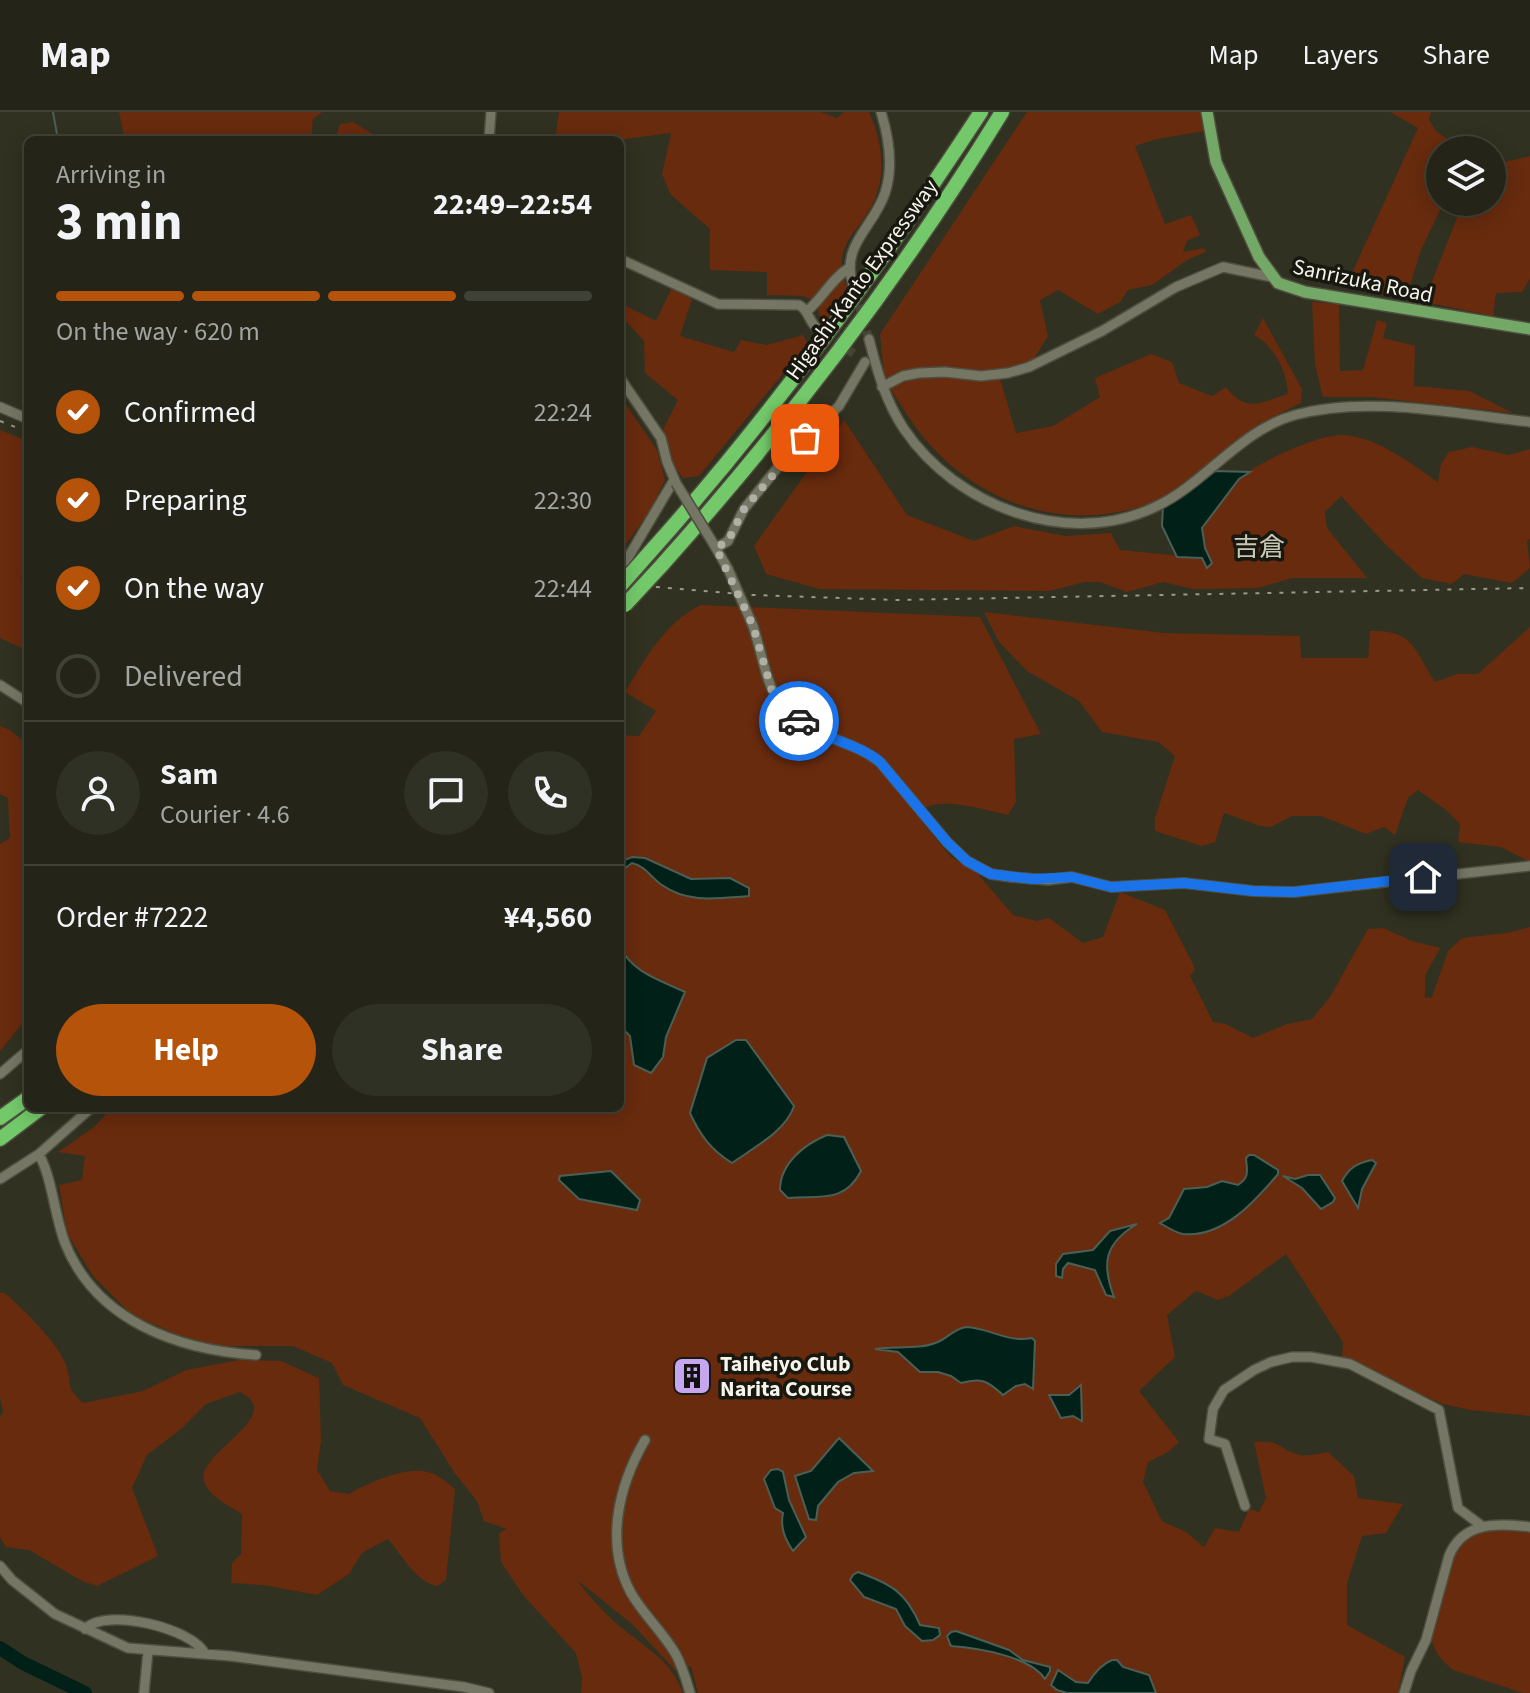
<!DOCTYPE html>
<html lang="en">
<head>
<meta charset="utf-8">
<style>
	:root { --surface:#242518; --page:#303125; --text:#f1f3f6; --muted:#a3a5a2; --line:#414237; --accent:#b45309 }
	body { margin:0; font-family:"Source Sans 3","Noto Sans JP",sans-serif; background:var(--page); color:var(--text); height:100vh; display:flex; flex-direction:column; font-size:30px; white-space:nowrap }
	* { box-sizing:border-box; margin:0 }
	p { font-size:26px; color:var(--muted) }
	.icon { flex:none; width:44px; height:44px; fill:none; stroke:currentColor; stroke-width:2; stroke-linecap:round; stroke-linejoin:round }
	.map { position:relative; flex:1; overflow:hidden }
	.drawer { position:absolute; left:24px; top:24px; width:600px; height:976px; display:flex; flex-direction:column; background:var(--surface); border-radius:12px; box-shadow:0 4px 20px #0003,0 0 0 2px var(--line) }
	.drawer>* { flex:none }
	.tools { position:absolute; left:1426px; top:24px; display:grid; gap:16px }
	.tools a { display:grid; place-items:center; width:80px; height:80px; border-radius:50%; background:var(--surface); box-shadow:0 4px 20px #0003,0 0 0 2px var(--line); font-size:40px }
	.pin { position:absolute; display:grid; place-items:center; width:68px; height:68px; color:#fff; margin:-34px; border-radius:16px; box-shadow:0 4px 12px #0006 }
	.courier { position:absolute; display:grid; place-items:center; width:80px; height:80px; margin:-40px; border:6px solid #1a73e8; border-radius:50%; background:#fff; color:#222; box-shadow:0 2px 10px #0007 }
	.overview em { font-style:normal; font-weight:700 }
	.overview div { display:flex; flex-direction:column-reverse }
	.overview { display:flex; align-items:center; justify-content:space-between; height:136px; padding:0 32px }
	h1 { font-size:52px; font-weight:700; line-height:60px }
	.bar { display:grid; grid-template-columns:repeat(4,1fr); gap:12px 8px; align-content:center; height:96px; padding:0 32px }
	.bar i { height:10px; border-radius:6px; background:var(--line) }
	.bar .current { background:var(--accent) }
	.bar p { grid-column:span 4 }
	.line { display:flex; align-items:center; gap:20px; padding:0 32px; border-top:2px solid var(--line) }
	.line div { flex:1 }
	.round { display:grid; place-items:center; flex:none; width:84px; height:84px; border-radius:42px; background:var(--page) }
	ol { padding:0 32px; list-style:none }
	li { display:flex; align-items:center; gap:24px; height:88px }
	li p { margin-inline-start:auto }
	li .icon { padding:8px; border-radius:50%; background:var(--accent); color:#fff; stroke-width:4 }
	li:last-child { color:var(--muted) }
	li i { width:44px; height:44px; border:4px solid var(--line); border-radius:50% }
	.primary-button { display:flex; gap:16px; margin-top:auto; padding:16px 32px }
	.primary-button a { flex:1; height:92px; border-radius:48px; background:var(--accent); color:#fff; font-size:32px; font-weight:700; line-height:92px; text-align:center }
	.primary-button a+a { background:var(--page); color:var(--text) }
	header { display:flex; align-items:center; gap:48px; box-sizing:border-box; height:112px; padding:0 40px; background:var(--surface); border-bottom:2px solid var(--line) }
	header strong { font-size:38px }
	nav { display:flex; gap:44px; margin-inline-start:auto; font-size:28px }
	.map>svg:first-child { display:block }
</style>
</head>
<body>
<header>
<strong>Map</strong>
<nav><a>Map</a><a>Layers</a><a>Share</a></nav>
</header>
<div class="map">
<svg width="1530" height="1581" viewBox="0 0 1530 1581">
	<rect width="100%" height="100%" fill="#303120"/>
	<path fill="#682b0e" d="M119 0H322L313 7 311 28H279L278 25 258 28H125Z
		M559 0H821L837 6 844 0H869C880 23 886 55 877 81 864 121 827 129 848 178L822 214 816 189 803 184 767 183V160L710 158V117L671 83 662 62 671 21 625 27 620 31V28H560L556 21Z
		M1027 0H1204L1206 13 1204 19 1157 27 1135 34 1165 112 1191 103 1200 123 1187 129 1183 140 1204 136 1206 140 1187 148 1152 173 1128 178 1120 190 1098 202 1058 178 1040 188 1048 224 1033 248 999 263 1016 321 1053 314 1100 285 1095 266 1151 242 1172 250 1179 271 1212 284 1226 275C1247 302 1260 290 1288 282 1287 260 1274 233 1254 223L1263 206 1302 277 1301 291C1283 300 1264 309 1248 320 1219 341 1194 373 1161 387 1064 429 960 387 906 301 900 291 892 281 887 270 882 255 882 238 880 222Z
		M1390 0H1431L1429 7 1435 18 1462 38H1440V90H1444L1421 138 1406 186 1346 174 1418 16Z
		M353 10 383 28H342L337 21 340 12Z
		M1530 44V167L1522 180 1496 181 1493 204 1424 190 1463 90H1492V48L1504 50Z
		M672 175 692 187 680 224 734 240 741 228 767 233 803 223 808 231 699 364 683 366 674 354 663 318 678 288 645 261 644 229 620 203V191L656 209Z
		M1312 190 1339 192 1340 259 1363 258 1377 208 1387 211 1383 226 1415 234 1414 274 1469 279 1513 301 1371 285H1323L1315 253Z
		M620 284 657 338 665 368 651 397 620 441Z
		M844 308 907 403 974 429 1014 414 1065 424 1111 421 1120 438 1202 446 1212 451 1205 436 1202 417C1212 400 1224 381 1239 367 1258 350 1320 321 1345 323 1380 327 1410 351 1438 370L1441 352 1449 340 1472 335 1509 343 1530 337V427L1527 429 1530 456 1512 471 1464 462 1452 472 1422 466 1385 432 1341 384 1325 400 1327 416 1367 466H1292L1258 476 1193 477 1163 470 1127 480 1100 470H1084L1050 479 819 477 766 462 754 434Z
		M0 318 28 329V452L23 456 21 468 28 474V539L0 526Z
		M701 493 980 505 1041 622 1014 627 1016 690 1008 703C987 698 943 685 925 696L922 710 951 745 976 760 1013 803 1037 809 1049 806 1083 831 1103 825 1120 780 1165 798 1192 850 1195 858 1190 864 1213 910 1225 912 1253 926 1287 912 1312 907 1330 885 1368 817 1383 816 1412 829 1440 836 1425 864V886L1432 885 1448 839 1462 826 1507 821 1530 815V1304L1470 1298 1443 1292 1342 1247 1343 1230 1286 1142 1229 1184 1218 1188 1196 1179 1167 1203 1175 1245 1139 1279 1179 1330 1168 1340 1148 1350 1143 1370 1162 1409 1186 1420 1204 1435 1215 1416 1239 1420 1249 1397 1259 1400 1266 1386 1254 1330C1279 1329 1273 1332 1293 1341 1304 1346 1317 1342 1328 1340L1354 1364 1358 1386 1403 1392 1386 1421 1362 1424 1347 1471V1513L1405 1545 1398 1581H698L691 1554 676 1559 632 1512 577 1468C587 1483 605 1501 619 1514 643 1533 673 1550 683 1581H581L582 1565 576 1541 523 1483 501 1450 499 1421 507 1417 484 1409 477 1389 454 1360 420 1306 343 1273 332 1251 293 1234H218L179 1223 132 1203 93 1164 67 1121 59 1073 82 1068 85 1044 58 1040 93 1016 112 996H620V623L639 624 656 599 625 580C646 546 664 511 701 493Z
		M984 500 1164 521 1300 524 1301 546H1368L1370 519C1414 518 1413 536 1435 570L1457 562H1478L1530 515V750L1501 735 1458 730 1460 712 1446 698 1418 678 1408 686 1395 723 1384 715 1366 722 1321 704H1292L1271 715 1260 714 1224 701 1215 730 1202 734 1155 719V706L1175 644 1158 630 1102 620 1079 589 1027 559 999 530Z
		M0 614 10 618 28 633V905L0 939V732L10 726 8 686 0 682Z
		M0 1181H5C22 1196 59 1232 66 1253 73 1274 64 1273 83 1291L143 1279 186 1258 239 1248 281 1249 319 1266 321 1329 317 1358 330 1379 349 1382C365 1372 402 1356 422 1359 436 1360 445 1369 455 1377L446 1468 437 1474C415 1469 402 1443 388 1427L362 1441 349 1462 317 1483 263 1473 231 1471 232 1451 241 1442 242 1402C230 1394 209 1385 204 1369 195 1341 288 1304 240 1280L206 1292 181 1317 147 1343 132 1376 158 1444 97 1474 82 1469 29 1438 6 1435 0 1425V1306L3 1300 0 1285Z
		M1487 1416 1530 1418V1581H1523L1453 1558C1442 1549 1434 1540 1431 1525L1455 1438 1468 1425Z"/>
	<path fill="#002018" stroke="#4a6057" stroke-width="2" d="M1214 359 1250 360 1239 367 1202 416 1205 436 1212 451 1207 456 1202 446 1177 445 1162 414 1163 393Z
		M632 745 645 746 691 767 730 766 749 776V784C719 786 689 792 662 773 651 766 646 754 632 751L620 760V750Z
		M620 835C633 861 660 868 685 880L666 925 663 945 651 961 634 953 630 924 620 914Z
		M736 928H746L794 994C786 1019 753 1036 732 1051 711 1038 700 1023 690 1001L707 946Z
		M827 1023 844 1025 861 1059C844 1092 819 1083 788 1086L780 1078C780 1051 805 1032 827 1023Z
		M1249 1043H1254L1278 1058V1062C1255 1089 1223 1126 1183 1122 1176 1121 1167 1115 1160 1111L1169 1106 1184 1077 1207 1075 1222 1069 1238 1073C1250 1065 1247 1059 1246 1046Z
		M1372 1048 1376 1051 1362 1077 1358 1096 1342 1069C1349 1056 1357 1051 1372 1048Z
		M611 1059 640 1088 637 1098 579 1087 559 1068 560 1064Z
		M1308 1063H1320L1335 1086 1333 1090 1321 1097 1302 1076 1283 1064 1295 1067Z
		M1137 1112C1105 1131 1101 1151 1114 1185L1106 1183 1095 1158 1068 1151 1063 1157 1062 1166 1056 1164V1152L1063 1142 1093 1138 1110 1119Z
		M966 1215C990 1216 1007 1231 1032 1226L1035 1229 1033 1277 1025 1272 1016 1274 1003 1283C988 1269 981 1265 961 1271L951 1264 938 1260H920L898 1240 875 1237C895 1234 919 1238 938 1230 949 1225 954 1217 966 1215Z
		M1081 1273 1082 1309 1073 1304 1061 1306 1049 1283H1069Z
		M839 1326 873 1359 854 1361 838 1370 818 1394 816 1408 809 1407 795 1364 811 1359Z
		M778 1357 783 1360 789 1388 806 1425 793 1439C785 1427 780 1416 783 1401L775 1396 764 1367 771 1358Z
		M858 1460C891 1472 906 1480 920 1513L939 1516 940 1523 933 1528 922 1529 905 1514 896 1497 864 1485 850 1468 853 1463Z
		M956 1519 1009 1538 1023 1548 1050 1555V1559L1045 1567C1030 1544 977 1536 951 1534L947 1524 951 1520Z
		M1112 1548H1117L1123 1555 1149 1563 1156 1581H1067L1057 1578 1051 1573 1058 1558 1076 1570 1088 1571C1093 1563 1102 1552 1112 1548Z"/>
	<g fill="none" stroke-linecap="round" stroke-linejoin="round">
		<path stroke="#4a6057" stroke-width="2" d="M53 0 58 28"/>
		<path stroke="#002018" stroke-width="14" d="M0 1536 23 1551 85 1581"/>
		<path stroke="#444534" stroke-width="9" stroke-dasharray="9 4.5" stroke-linecap="butt" d="M855 180 869 227
			M824 221 857 244"/>
		<g stroke="#4d4e3f" stroke-width="12">
			<path id="minor" d="M489 28 491 0
				M620 147 718 192 799 193C809 198 809 211 818 217
				M853 173C840 133 874 115 885 81 894 54 889 26 881 0
				M806 200C822 187 832 166 849 156
				M869 227C877 259 886 290 904 317 956 394 1067 437 1155 395 1206 371 1240 318 1295 303 1367 283 1457 302 1530 310
				M620 266 661 326 667 350 676 371
				M882 275 903 264 919 261 945 260 981 264 1008 261 1029 255 1102 219 1176 175 1223 155 1272 165
				M0 295 28 307
				M713 431 728 457
				M716 436 728 429 744 397 787 344 839 294 865 250
				M620 453 626 449 674 368
				M753 514C770 568 766 598 824 623 844 631 864 637 880 650L947 730 967 749 991 762 1011 765 1048 768 1072 765 1111 775 1184 771 1253 779 1294 780 1530 754
				M0 573 28 591
				M0 962 28 938
				M39 1042C53 1069 54 1102 65 1131 96 1209 178 1238 256 1243
				M0 1067 39 1042 91 996
				M645 1328C619 1373 604 1431 631 1481 643 1502 662 1519 675 1541 682 1553 686 1567 690 1581
				M1245 1394 1225 1332 1209 1327 1213 1297 1224 1278 1254 1258 1271 1250 1292 1245H1311L1350 1252 1439 1298 1458 1396 1482 1414
				M0 1454 12 1468 55 1502 128 1536 230 1544 464 1575 489 1581
				M85 1517C105 1495 193 1516 205 1542
				M144 1581 148 1539
				M1404 1581 1411 1559 1426 1528 1449 1444C1463 1409 1499 1411 1530 1415"/>
		</g>
		<g stroke="#4d4e3f" stroke-width="14">
			<path id="major" d="M1207 0 1216 50 1259 145 1278 171 1305 180 1530 217"/>
		</g>
		<g stroke="#4d4e3f" stroke-width="17">
			<path id="highway" d="M650 440C773 303 880 154 981 0
				M662 453C787 313 904 160 1002 0
				M0 1006 28 986
				M0 1027 41 996"/>
		</g>
		<use href="#minor" stroke="#767664" stroke-width="9"/>
		<use href="#major" stroke="#74a867" stroke-width="11"/>
		<use href="#highway" stroke="#73c969" stroke-width="14"/>
		<path stroke="#98998b" stroke-width="2" stroke-dasharray="4 8" stroke-linecap="butt" d="M0 309 28 320
			M620 472 753 483 898 488 1530 476"/>
		<g stroke="#4d4e3f" stroke-width="12" stroke-linecap="butt">
			<path id="minor-bridge" d="M676 371 713 431
				M728 457 753 514"/>
		</g>
		<g stroke="#4d4e3f" stroke-width="17" stroke-linecap="butt">
			<path id="highway-bridge" d="M620 474 650 440
				M625 493 662 453"/>
		</g>
		<use href="#minor-bridge" stroke="#767664" stroke-width="9"/>
		<use href="#highway-bridge" stroke="#73c969" stroke-width="14"/>
	</g>
	<g fill="none" stroke-linecap="round" stroke-linejoin="round">
		<path stroke="#b0b0a4" stroke-width="8" stroke-dasharray="0 14.4" d="M799 609 774 586 753 514 716 436 728 429 744 397 805 326"/>
		<path stroke="#1a73e8" stroke-width="10" d="M799 609C824 627 857 631 880 650L947 730 967 749 991 762 1033 767 1072 765 1111 775 1184 771 1253 779 1294 780 1423 765"/>
	</g>
	<defs>
		<g id="building-square" transform="scale(2)"><rect x="-9" y="-9" width="18" height="18" rx="4" fill="#c7a6f0" stroke="#181811"/><path d="M-4-6H4V6H1V3H-1V6H-4ZM-2.5-4.3h1.7v1.8h-1.7ZM.8-4.3h1.7v1.8H.8ZM-2.5-1h1.7V.8h-1.7ZM.8-1h1.7V.8H.8Z" fill="#111"/></g>
	</defs>
	<g fill-rule="evenodd">
		<use href="#building-square" x="692" y="1264"/>
	</g>
	<g text-anchor="middle" stroke-width="7" stroke-linejoin="round" paint-order="stroke">
		<g font-size="22" fill="#f5f5eb" stroke="#181811">
			<text transform="translate(861 167) rotate(-54)" y="8">Higashi-Kanto Expressway</text>
			<text transform="translate(1363 168) rotate(12)" y="8">Sanrizuka Road</text>
		</g>
		<g font-size="22" font-weight="bold" fill="#f5f5eb" stroke="#181811" text-anchor="start">
			<text x="720" y="1259">Taiheiyo Club<tspan x="720" dy="25">Narita Course</tspan></text>
		</g>
		<g font-size="26" fill="#c7c8b4" stroke="#181811">
			<text x="1259" y="444">吉倉</text>
		</g>
	</g>
</svg>
<div class="tools">
<a><svg class="icon" aria-label="layers" viewBox="0 0 24 24"><path d="M12 4l9 5-9 5-9-5zM3 14l9 5 9-5"/></svg></a>
</div>
<div class="pin" style="left:805px;top:326px;background:#ea580c"><svg class="icon" aria-label="bag" viewBox="0 0 24 24"><path d="M5 8h14l-1 12H6zM9 8a3 3 0 0 1 6 0"/></svg></div>
<div class="pin" style="left:1423px;top:765px;background:#1f2937"><svg class="icon" aria-label="home" viewBox="0 0 24 24"><path d="M3 11l9-7 9 7M6 9v11h12V9"/></svg></div>
<div class="courier" style="left:799px;top:609px"><svg class="icon" aria-label="car" viewBox="0 0 24 24"><path d="M5 17H2v-5l4-1 3-4h7l3 4 3 1v5h-3M9 17h6M6 11h13"/><circle cx="7" cy="17" r="2"/><circle cx="17" cy="17" r="2"/></svg></div>
<section class="drawer">
<div class="overview"><div><h1>3 min</h1><p>Arriving in</p></div><em>22:49–22:54</em></div>
<div class="bar"><i class="current"></i><i class="current"></i><i class="current"></i><i></i><p>On the way · 620 m</p></div>
<ol>
<li><svg class="icon" aria-label="check" viewBox="0 0 24 24"><path d="M5 12l5 5 9-10"/></svg>Confirmed<p>22:24</p></li>
<li><svg class="icon" aria-label="check" viewBox="0 0 24 24"><path d="M5 12l5 5 9-10"/></svg>Preparing<p>22:30</p></li>
<li><svg class="icon" aria-label="check" viewBox="0 0 24 24"><path d="M5 12l5 5 9-10"/></svg>On the way<p>22:44</p></li>
<li><i></i>Delivered</li>
</ol>
<div class="line" style="height:144px"><a class="round"><svg class="icon" aria-label="person" viewBox="0 0 24 24"><circle cx="12" cy="8" r="4"/><path d="M4 21q1-7 8-7t8 7"/></svg></a><div><b>Sam</b><p>Courier · 4.6</p></div><a class="round"><svg class="icon" aria-label="chat" viewBox="0 0 24 24"><path d="M4 5h16v11H9l-5 4z"/></svg></a><a class="round"><svg class="icon" aria-label="phone" viewBox="0 0 24 24"><path d="M5 4h4l2 5-3 2q2 4 5 5l2-3 5 2v4C11 20 4 13 5 4z"/></svg></a></div>
<div class="line" style="height:104px"><div>Order #7222</div><b>¥4,560</b></div>
<div class="primary-button"><a>Help</a><a>Share</a></div>
</section>
</div>
</body>
</html>
